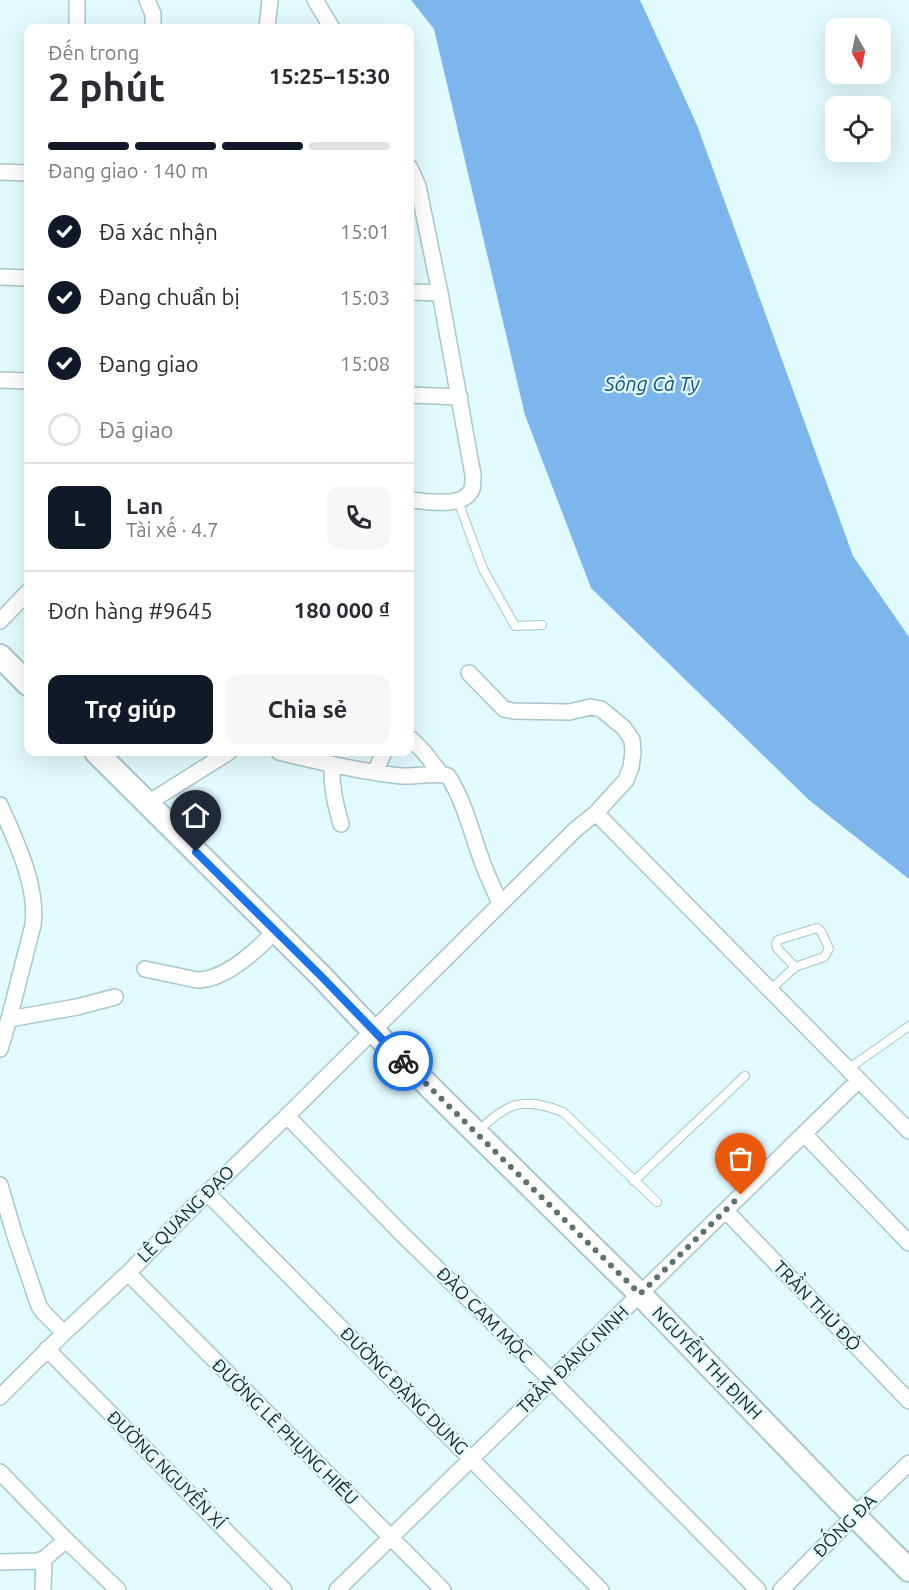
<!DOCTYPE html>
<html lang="vi">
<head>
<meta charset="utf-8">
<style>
	:root { --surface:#fff; --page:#f7f7f7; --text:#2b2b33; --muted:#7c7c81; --line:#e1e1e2; --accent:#111827 }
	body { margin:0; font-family:Ubuntu,sans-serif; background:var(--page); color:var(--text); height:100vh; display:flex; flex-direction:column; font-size:22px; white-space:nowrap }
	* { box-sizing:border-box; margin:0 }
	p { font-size:20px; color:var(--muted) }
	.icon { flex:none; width:33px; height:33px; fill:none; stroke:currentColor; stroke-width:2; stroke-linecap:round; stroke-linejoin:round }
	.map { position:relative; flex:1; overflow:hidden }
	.drawer { position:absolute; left:24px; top:24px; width:390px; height:732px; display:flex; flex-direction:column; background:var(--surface); border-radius:12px; box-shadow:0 6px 24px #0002 }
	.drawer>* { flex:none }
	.needle { width:39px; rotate:171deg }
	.controls { position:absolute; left:825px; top:18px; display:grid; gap:12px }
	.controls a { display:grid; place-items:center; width:66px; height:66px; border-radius:12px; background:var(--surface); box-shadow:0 6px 24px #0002; font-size:30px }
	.pin { position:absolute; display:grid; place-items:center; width:51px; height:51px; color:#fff; margin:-62px -26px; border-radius:50% 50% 50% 0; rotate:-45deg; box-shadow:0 0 6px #0007 }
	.pin .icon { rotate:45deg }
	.courier { position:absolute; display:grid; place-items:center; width:60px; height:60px; margin:-30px; border:4px solid #1a73e8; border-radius:50%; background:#fff; color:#222; box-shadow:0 2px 8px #0007 }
	.head em { font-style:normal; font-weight:700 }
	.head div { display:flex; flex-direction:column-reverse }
	.head { display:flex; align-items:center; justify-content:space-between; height:102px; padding:0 24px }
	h1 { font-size:39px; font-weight:700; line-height:45px }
	.bar { display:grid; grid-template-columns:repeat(4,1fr); gap:9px 6px; align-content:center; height:72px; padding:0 24px }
	.bar i { height:8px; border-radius:4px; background:var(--line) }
	.bar .current { background:var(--accent) }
	.bar p { grid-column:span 4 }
	.line { display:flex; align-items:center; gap:15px; padding:0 24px; border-top:2px solid var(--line) }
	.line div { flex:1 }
	.round { display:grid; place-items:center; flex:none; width:63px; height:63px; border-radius:12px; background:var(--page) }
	ol { padding:0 24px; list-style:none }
	li { display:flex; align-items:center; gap:18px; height:66px }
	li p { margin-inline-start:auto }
	li .icon { padding:6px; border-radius:50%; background:var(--accent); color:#fff; stroke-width:4 }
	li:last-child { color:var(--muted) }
	li i { width:33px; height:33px; border:3px solid var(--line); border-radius:50% }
	.primary-button { display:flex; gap:12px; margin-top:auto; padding:12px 24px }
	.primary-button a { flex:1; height:69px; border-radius:12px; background:var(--accent); color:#fff; font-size:24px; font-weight:700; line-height:69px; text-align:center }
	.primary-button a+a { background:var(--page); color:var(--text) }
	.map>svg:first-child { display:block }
</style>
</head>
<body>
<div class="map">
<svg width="909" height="1590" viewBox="0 0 909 1590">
	<rect width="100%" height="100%" fill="#e1fafe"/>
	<path fill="#7db6ec" d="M411 0H640L697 125 853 556 909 637V879L809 800 591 588 525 415 434 29Z"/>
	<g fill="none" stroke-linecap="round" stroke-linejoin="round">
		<g stroke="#a8c6cb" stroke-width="10">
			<path id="lane" d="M458 501 483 569 515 626 542 625
				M817 928 821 931 829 949 824 957 795 967 777 948 776 944 778 940Z
				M770 990 795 967
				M848 1069 909 1026
				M477 1132C508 1103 521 1096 563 1112L657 1202
				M634 1181 745 1076"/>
		</g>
		<g stroke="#a8c6cb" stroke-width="18">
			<path id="street" d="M147 0 153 14V28
				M315 0 332 28
				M77 28V0
				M267 28 270 0
				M410 168 418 186 440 293 473 475C473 479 473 485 472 489 464 509 426 501 410 500
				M0 172 28 173
				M0 277 28 278
				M410 292 440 293
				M0 380 28 381
				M410 395 460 397
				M0 621 28 592
				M469 673 504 709 513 711 569 712 591 707 601 709 624 728 632 740 633 752 631 767 626 780 596 813
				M410 738 424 752 441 774
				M279 752C319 762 361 772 402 776 417 777 433 772 448 776 465 802 472 835 483 864 488 877 494 890 500 903
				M332 764C331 786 335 803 341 824
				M375 772 384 752
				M148 803 229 752
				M0 805C16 841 38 886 33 925L9 1019 0 1049
				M145 969 197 980C225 980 257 950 275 931
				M9 1019 77 1007 115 997
				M287 1116 402 1234 552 1381 758 1590
				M804 1134 909 1243
				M0 1185 14 1233 39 1306 43 1312 64 1333
				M207 1193 601 1590
				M726 1211 909 1401
				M128 1273 443 1590
				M47 1349 284 1590
				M0 1397 64 1333 128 1273 207 1193 287 1116 576 829 596 813 909 1131
				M0 1472 66 1540 118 1590
				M0 1562 37 1561 44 1559 66 1540
				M43 1590 44 1559
				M337 1590 859 1080
				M781 1590 855 1515 909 1463"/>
		</g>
		<g stroke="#a8c6cb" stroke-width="26">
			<path id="secondary" d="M0 656 28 684
				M96 752 321 976 372 1030 640 1294 839 1500 909 1570"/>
		</g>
		<use href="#lane" stroke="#fff" stroke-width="8"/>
		<use href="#street" stroke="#fff" stroke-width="15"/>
		<use href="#secondary" stroke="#fff" stroke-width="22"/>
	</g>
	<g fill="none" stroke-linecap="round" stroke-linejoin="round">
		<path stroke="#5f7072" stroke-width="6" stroke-dasharray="0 10.8" d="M403 1061 640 1294 741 1195"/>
		<path stroke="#1a73e8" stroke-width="8" d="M196 852 321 976 403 1061"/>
	</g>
	<g text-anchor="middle" stroke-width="4.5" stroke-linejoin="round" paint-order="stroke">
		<g font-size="18" fill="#192527" stroke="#e1fafe">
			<text transform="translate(186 1214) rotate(-45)" y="6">LÊ QUANG ĐẠO</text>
			<text transform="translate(817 1306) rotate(46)" y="6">TRẦN THỦ ĐỘ</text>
			<text transform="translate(484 1315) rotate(45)" y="6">ĐÀO CAM MỘC</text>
			<text transform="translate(573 1360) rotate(-44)" y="6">TRẦN ĐĂNG NINH</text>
			<text transform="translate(707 1363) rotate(46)" y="6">NGUYỄN THỊ ĐỊNH</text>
			<text transform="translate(404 1391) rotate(45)" y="6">ĐƯỜNG ĐẶNG DUNG</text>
			<text transform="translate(285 1432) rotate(45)" y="6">ĐƯỜNG LÊ PHỤNG HIỂU</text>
			<text transform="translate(166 1470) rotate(45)" y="6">ĐƯỜNG NGUYỄN XÍ</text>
			<text transform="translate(845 1526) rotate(-45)" y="6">ĐỐNG ĐA</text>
		</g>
		<g font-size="20" font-style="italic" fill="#0f4f81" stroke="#e1fafe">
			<text x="652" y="391">Sông Cà Ty</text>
		</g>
	</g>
</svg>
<div class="controls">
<a><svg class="needle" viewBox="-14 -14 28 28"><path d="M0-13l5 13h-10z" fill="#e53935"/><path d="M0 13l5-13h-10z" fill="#7c7c81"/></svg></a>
<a><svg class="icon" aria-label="locate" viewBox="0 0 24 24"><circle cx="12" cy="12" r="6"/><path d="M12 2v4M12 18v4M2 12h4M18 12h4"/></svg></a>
</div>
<div class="pin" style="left:741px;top:1195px;background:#ea580c"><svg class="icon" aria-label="bag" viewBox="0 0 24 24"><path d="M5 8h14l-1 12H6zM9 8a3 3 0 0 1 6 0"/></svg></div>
<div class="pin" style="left:196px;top:852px;background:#1f2937"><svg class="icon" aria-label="home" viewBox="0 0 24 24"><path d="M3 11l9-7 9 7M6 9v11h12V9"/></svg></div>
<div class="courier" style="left:403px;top:1061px"><svg class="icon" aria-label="bike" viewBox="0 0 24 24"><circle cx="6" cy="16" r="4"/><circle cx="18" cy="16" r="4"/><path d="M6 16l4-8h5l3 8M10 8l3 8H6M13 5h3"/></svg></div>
<section class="drawer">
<div class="head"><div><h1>2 phút</h1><p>Đến trong</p></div><em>15:25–15:30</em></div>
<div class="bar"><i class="current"></i><i class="current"></i><i class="current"></i><i></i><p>Đang giao · 140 m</p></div>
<ol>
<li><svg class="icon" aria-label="check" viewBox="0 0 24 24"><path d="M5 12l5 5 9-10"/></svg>Đã xác nhận<p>15:01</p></li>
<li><svg class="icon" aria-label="check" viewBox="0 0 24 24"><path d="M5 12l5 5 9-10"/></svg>Đang chuẩn bị<p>15:03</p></li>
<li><svg class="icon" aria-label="check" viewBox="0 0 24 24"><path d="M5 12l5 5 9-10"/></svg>Đang giao<p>15:08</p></li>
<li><i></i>Đã giao</li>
</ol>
<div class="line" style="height:108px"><b class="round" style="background:var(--accent);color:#fff">L</b><div><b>Lan</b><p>Tài xế · 4.7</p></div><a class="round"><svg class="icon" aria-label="phone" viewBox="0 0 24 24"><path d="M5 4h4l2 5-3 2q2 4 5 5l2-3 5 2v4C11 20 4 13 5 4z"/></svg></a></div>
<div class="line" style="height:78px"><div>Đơn hàng #9645</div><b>180 000 ₫</b></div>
<div class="primary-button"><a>Trợ giúp</a><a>Chia sẻ</a></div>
</section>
</div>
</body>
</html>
